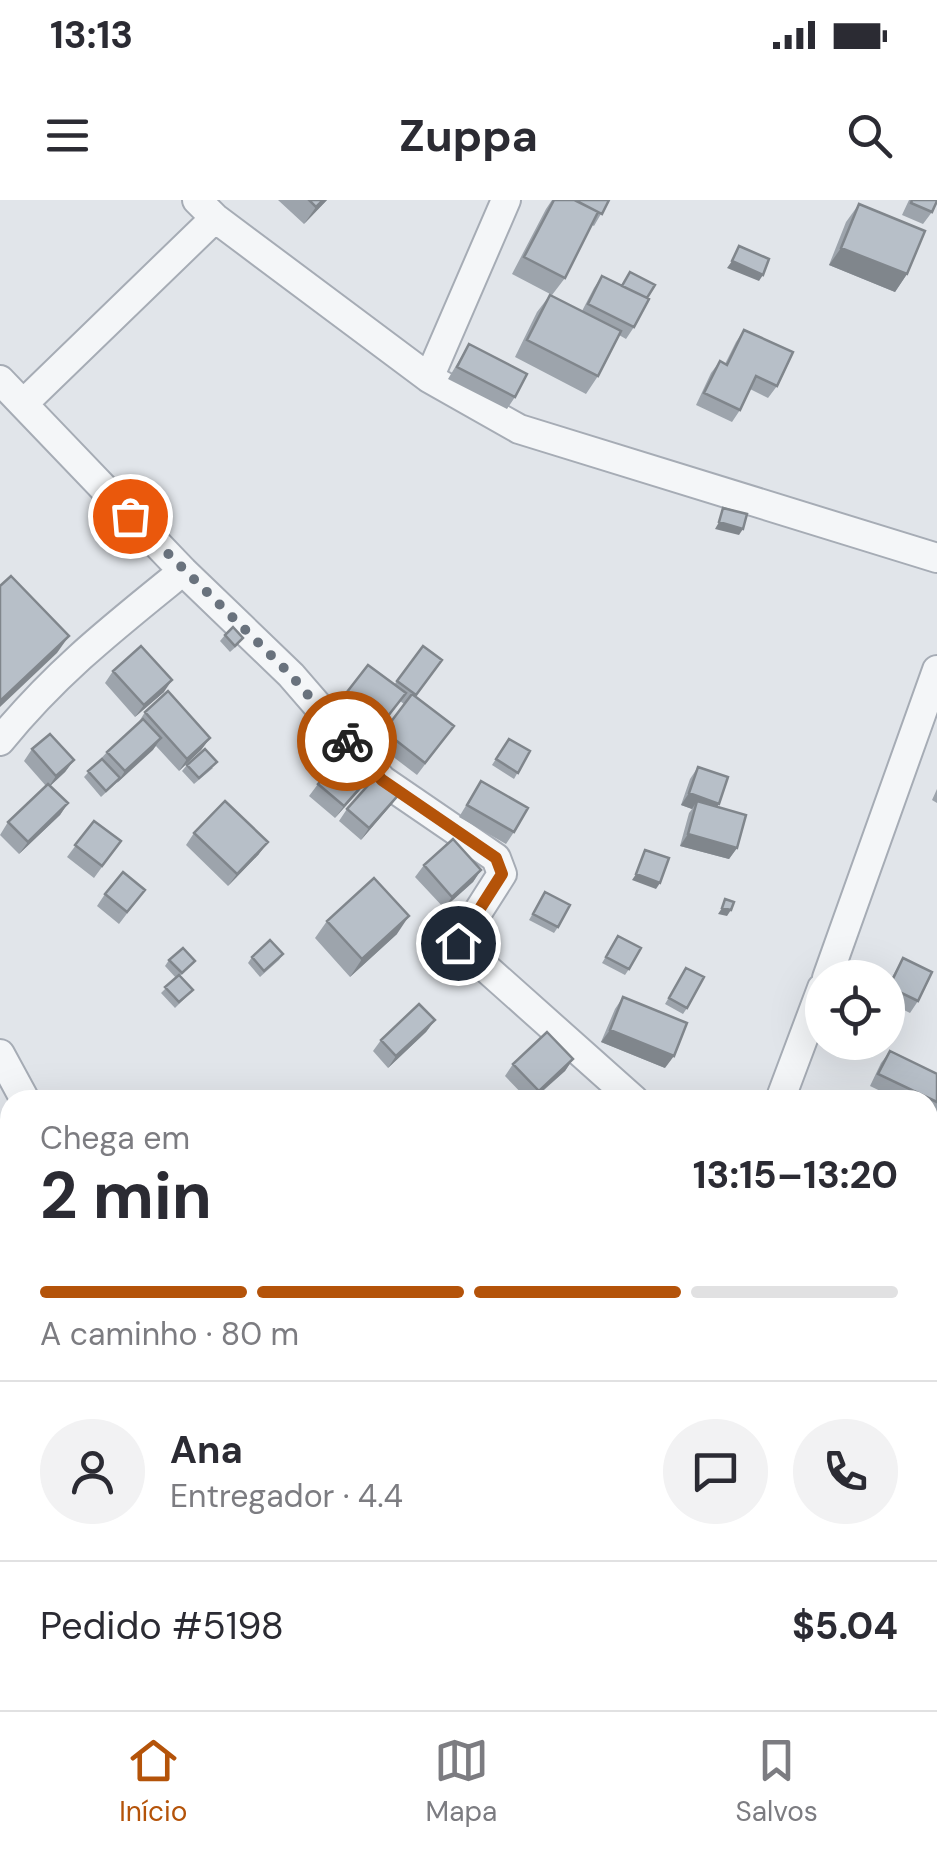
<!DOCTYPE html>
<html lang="pt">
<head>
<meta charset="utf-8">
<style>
	:root { --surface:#fff; --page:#f2f2f3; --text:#2b2b33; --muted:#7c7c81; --line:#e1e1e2; --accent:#b45309 }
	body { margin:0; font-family:"DM Sans",sans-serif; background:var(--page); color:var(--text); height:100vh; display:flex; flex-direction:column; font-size:38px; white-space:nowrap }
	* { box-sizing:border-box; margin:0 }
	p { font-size:32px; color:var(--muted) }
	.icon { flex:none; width:55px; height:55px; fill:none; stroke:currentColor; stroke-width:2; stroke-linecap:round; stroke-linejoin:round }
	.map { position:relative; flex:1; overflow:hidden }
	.details { position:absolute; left:0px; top:890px; width:938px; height:620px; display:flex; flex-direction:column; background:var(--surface); border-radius:30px 30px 0 0; box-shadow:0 10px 40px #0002 }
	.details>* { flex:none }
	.buttons { position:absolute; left:805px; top:760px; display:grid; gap:20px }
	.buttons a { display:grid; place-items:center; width:100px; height:100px; border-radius:50%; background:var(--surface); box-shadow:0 10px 40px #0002; font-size:50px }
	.pin { position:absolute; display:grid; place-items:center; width:85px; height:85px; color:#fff; margin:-42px; border:5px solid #fff; border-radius:50%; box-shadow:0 2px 10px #0007 }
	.courier { position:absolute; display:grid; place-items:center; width:100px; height:100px; margin:-50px; border:8px solid #b45309; border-radius:50%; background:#fff; color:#222; box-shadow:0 2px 12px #0007 }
	.overview em { font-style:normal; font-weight:700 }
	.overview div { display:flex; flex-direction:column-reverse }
	.overview { display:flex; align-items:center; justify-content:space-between; height:170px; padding:0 40px }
	h1 { font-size:65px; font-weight:700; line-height:75px }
	.bar { display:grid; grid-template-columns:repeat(4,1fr); gap:15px 10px; align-content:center; height:120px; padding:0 40px }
	.bar i { height:12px; border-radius:8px; background:var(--line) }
	.bar .selected { background:var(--accent) }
	.bar p { grid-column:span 4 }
	.line { display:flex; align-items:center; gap:25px; padding:0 40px; border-top:2px solid var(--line) }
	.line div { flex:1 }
	.round { display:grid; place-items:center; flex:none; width:105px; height:105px; border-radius:52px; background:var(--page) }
	.status { display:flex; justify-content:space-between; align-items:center; height:70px; padding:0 50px; background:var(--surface); direction:ltr }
	.status svg { height:28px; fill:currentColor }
	header { display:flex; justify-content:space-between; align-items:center; height:130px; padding:0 40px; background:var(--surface); font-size:45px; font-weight:700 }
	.menu { display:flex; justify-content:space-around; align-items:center; height:140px; border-top:2px solid var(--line); background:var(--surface); font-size:28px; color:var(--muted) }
	.menu a { display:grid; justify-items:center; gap:5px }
	.menu .selected { color:var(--accent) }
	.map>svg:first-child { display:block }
</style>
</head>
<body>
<div class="status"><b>13:13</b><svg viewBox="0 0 49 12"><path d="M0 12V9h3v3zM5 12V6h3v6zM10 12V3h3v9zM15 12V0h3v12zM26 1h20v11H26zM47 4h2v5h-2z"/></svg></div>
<header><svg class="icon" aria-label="menu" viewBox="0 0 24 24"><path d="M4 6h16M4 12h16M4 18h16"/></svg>Zuppa<svg class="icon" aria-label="search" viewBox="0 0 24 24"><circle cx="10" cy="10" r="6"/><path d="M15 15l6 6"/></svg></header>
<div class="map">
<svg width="937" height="1510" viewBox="0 0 937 1510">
	<rect width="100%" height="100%" fill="#e1e5ea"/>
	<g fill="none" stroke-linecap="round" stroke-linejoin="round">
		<g stroke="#a6acb5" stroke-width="32">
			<path id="minor" d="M197 0 215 18 429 178 519 229 937 358
				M429 178 506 0
				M0 180 183 371 291 475 382 580 496 658 502 674 458 743 634 900
				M23 204 215 18
				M0 541C56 472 114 427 183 371
				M827 778 937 470
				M0 854 25 900
				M780 900 822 788
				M928 1037 937 1041
				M928 1468 937 1475
				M343 1500 349 1510
				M495 1510 504 1500"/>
		</g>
		<use href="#minor" stroke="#f4f6f8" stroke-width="28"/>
	</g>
	<path fill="#9da4ac" d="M278 0H327L304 24Z
		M552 0H609L594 26 592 25 565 78 552 95 512 74 546 9Z
		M909 0H937L932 12 923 24 902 15Z
		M859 4 907 74 895 92 829 65 846 22Z
		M630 72 634 127 626 139 619 135 598 176 586 194 515 157 537 112 550 95 582 111 594 88 602 76 621 86Z
		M744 130 777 186 768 198 750 189 740 210 732 222 696 205 711 173 720 161 725 164 736 142Z
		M469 144 515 197 507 209 448 179Z
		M225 435 239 444 230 452 220 441Z
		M423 446 415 496 445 538 417 575 375 543 404 504 400 501 376 533 338 504 368 465 394 485Z
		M113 471 164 492 135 517 105 483Z
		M145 512 210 538 201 550 179 571 156 546 101 597 84 577 107 552 137 525Z
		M509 539 530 551 514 579 492 565Z
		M32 549 74 560 65 572 50 586 68 603 60 615 19 654 0 635 8 622 46 586 24 561Z
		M187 565 213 568 194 584 182 571Z
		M698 567 737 648 729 659 680 646 689 613 692 609 681 605 690 579Z
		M481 581 514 632 506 644 459 617Z
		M318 584H365L335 618 309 596Z
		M937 589V603L932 600Z
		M392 604 361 640 339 621 347 609Z
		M94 621 121 641 94 678 67 657Z
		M194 633 259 654 228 686 186 645Z
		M424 665 481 670 473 682 444 708 415 677Z
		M145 690 119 724 97 706 105 694Z
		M545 692 558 727 554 733 529 720Z
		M327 721 397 734 350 777 315 738Z
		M618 736 629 769 625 775 602 763Z
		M283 754 279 760 260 777 248 763 252 757Z
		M903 758 918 801 910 813 888 802V784Z
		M169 760 195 761 180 776 193 790 175 808 161 793 176 778 165 766Z
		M686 768 687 808 683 814 665 804Z
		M623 797 665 868 601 842 615 809Z
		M435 820 426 832 388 868 373 851 381 840Z
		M890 851 937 874V911L933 916 928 913V900H899L870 886 881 863Z
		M573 859 565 871 533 900H528L505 876 513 864Z
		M10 1083V1147L0 1153V1093Z
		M10 1451V1500L18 1508 16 1510H0L1 1480Z
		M24 1500H59L55 1510H22Z
		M754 1500H785L778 1510H769Z"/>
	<path fill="#80868c" d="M323 0H327L304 24 316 7Z
		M841 48 907 74 895 92 829 65Z
		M732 61 763 75 759 81 727 68Z
		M719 322 743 329 739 335 715 329Z
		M69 436 57 453 0 507V501Z
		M172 480 164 492 135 517 144 505Z
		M161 538 153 550 117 583 125 571Z
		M210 538 201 550 179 571 187 559Z
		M74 560 65 572 48 588 56 576Z
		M374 572 365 584 335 618 344 606Z
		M401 592 392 604 361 640 369 628Z
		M689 593 719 604 711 616 697 601 692 609 681 605Z
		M68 603 60 615 19 654 28 642Z
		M688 634 737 648 729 659 680 646Z
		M268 642 259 654 228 686 237 674Z
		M481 670 473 682 444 708 452 697Z
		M636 674 660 683 656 689 632 680Z
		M722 708 731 710 727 716 718 714Z
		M409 716 397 734 350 777 362 759Z
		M435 820 426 832 388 868 396 856Z
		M610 830 674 856 665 868 601 842Z
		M573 859 565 871 532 900 539 891Z
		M10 1058V1065L0 1072V1065Z
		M10 1140V1147L0 1153V1147Z
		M0 1502 18 1508 16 1510H0Z
		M29 1502 56 1509 23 1510Z"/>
	<path fill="#b7bfc8" stroke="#80868c" stroke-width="2.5" d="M309 0H323L316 7Z
		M554 0H574L598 12 565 78 524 57Z
		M575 0H609L602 14Z
		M912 0H937V1L932 12 911 3Z
		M859 4 925 31 907 74 841 48Z
		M739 46 769 59 763 75 732 61Z
		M630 72 655 85 647 98 622 86Z
		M602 76 649 99 634 127 588 104Z
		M550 95 621 131 598 176 527 140Z
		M744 130 793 152 777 186 756 176 740 210 704 193 720 161 727 165Z
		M469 144 527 174 515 197 457 167Z
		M723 308 747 314 743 329 719 322Z
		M11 376 69 436 0 501V386Z
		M233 427 243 438 235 446 225 435Z
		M141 446 172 480 144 505 113 471Z
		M423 446 442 460 416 495 397 481Z
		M368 465 406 493 384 521 347 492Z
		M168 491 210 538 187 559 145 512Z
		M412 494 454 526 425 563 384 531Z
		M143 519 161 538 125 571 107 552Z
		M50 534 74 560 56 576 32 549Z
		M509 539 530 551 518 573 496 559Z
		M205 549 217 562 199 578 187 565Z
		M348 549 374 572 344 606 318 584Z
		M102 559 120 578 106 591 88 571Z
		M698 567 728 577 719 604 689 593Z
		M379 573 401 592 369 628 347 609Z
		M481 581 528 608 514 632 467 605Z
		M48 584 68 603 28 642 8 622Z
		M225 601 268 642 237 674 194 633Z
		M697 601 746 615 737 648 688 634Z
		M94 621 121 641 102 666 75 645Z
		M453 639 481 670 452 697 424 665Z
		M645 650 669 658 660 683 636 674Z
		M123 672 145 690 127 712 105 694Z
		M374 678 409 716 362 759 327 721Z
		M545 692 570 705 558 727 533 714Z
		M725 699 734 702 731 710 722 708Z
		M618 736 641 748 629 769 606 757Z
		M270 740 283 754 264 771 252 757Z
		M183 748 195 761 182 773 169 760Z
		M903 758 932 772 918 801 889 787Z
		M686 768 704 777 687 808 669 798Z
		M179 775 193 790 179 802 165 787Z
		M623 797 687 823 674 856 610 830Z
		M419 804 435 820 396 856 381 840Z
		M547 832 573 859 539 891 513 864Z
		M890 851 937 874V902L878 874Z
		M3 998 10 1009V1058L0 1065V1000Z
		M10 1083V1098L2 1090Z
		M0 1105 10 1120V1140L0 1147Z
		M5 1183 10 1191V1204L0 1211V1187Z
		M10 1465V1500H20L18 1508 0 1502V1479L5 1481Z
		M29 1500H59L56 1509 29 1502Z
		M279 1500 290 1510H269Z
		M792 1500H828L835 1504 831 1510H795L788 1505Z
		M838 1502 849 1510H833Z"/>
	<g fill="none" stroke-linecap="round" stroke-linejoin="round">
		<path stroke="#69727d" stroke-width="10" stroke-dasharray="0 18" d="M130 316 291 475 347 541"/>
		<path stroke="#b45309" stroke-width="12" d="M347 541 382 580 496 658 502 674 458 743"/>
	</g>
</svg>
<div class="buttons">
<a><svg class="icon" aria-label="locate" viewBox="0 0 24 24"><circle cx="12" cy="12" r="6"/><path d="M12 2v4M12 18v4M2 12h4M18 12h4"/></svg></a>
</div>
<div class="pin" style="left:130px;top:316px;background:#ea580c"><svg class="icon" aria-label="bag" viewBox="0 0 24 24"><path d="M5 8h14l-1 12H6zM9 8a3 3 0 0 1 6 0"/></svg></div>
<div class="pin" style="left:458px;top:743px;background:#1f2937"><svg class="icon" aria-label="home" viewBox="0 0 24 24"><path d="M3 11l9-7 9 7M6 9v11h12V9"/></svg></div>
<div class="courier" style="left:347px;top:541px"><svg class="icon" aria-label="bike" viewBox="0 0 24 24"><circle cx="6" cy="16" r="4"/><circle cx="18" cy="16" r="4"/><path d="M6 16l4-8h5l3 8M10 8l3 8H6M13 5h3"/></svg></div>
<section class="details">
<div class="overview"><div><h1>2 min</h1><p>Chega em</p></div><em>13:15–13:20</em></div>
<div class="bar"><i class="selected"></i><i class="selected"></i><i class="selected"></i><i></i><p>A caminho · 80 m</p></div>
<div class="line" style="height:180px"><a class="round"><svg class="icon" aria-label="person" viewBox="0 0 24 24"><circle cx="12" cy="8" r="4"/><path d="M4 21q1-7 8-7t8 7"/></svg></a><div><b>Ana</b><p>Entregador · 4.4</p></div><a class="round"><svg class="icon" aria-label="chat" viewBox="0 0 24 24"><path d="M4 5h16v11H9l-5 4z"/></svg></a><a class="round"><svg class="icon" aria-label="phone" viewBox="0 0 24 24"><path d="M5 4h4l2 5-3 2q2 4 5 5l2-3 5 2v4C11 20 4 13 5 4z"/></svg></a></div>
<div class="line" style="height:130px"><div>Pedido #5198</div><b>$5.04</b></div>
</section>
</div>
<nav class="menu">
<a class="selected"><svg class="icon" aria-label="home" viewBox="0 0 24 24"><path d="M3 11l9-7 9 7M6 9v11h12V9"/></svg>Início</a>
<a><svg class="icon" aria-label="map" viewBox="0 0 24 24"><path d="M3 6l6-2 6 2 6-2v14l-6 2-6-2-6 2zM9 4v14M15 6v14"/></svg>Mapa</a>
<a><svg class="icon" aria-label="saved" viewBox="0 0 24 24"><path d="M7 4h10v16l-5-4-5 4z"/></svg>Salvos</a>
</nav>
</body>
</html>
